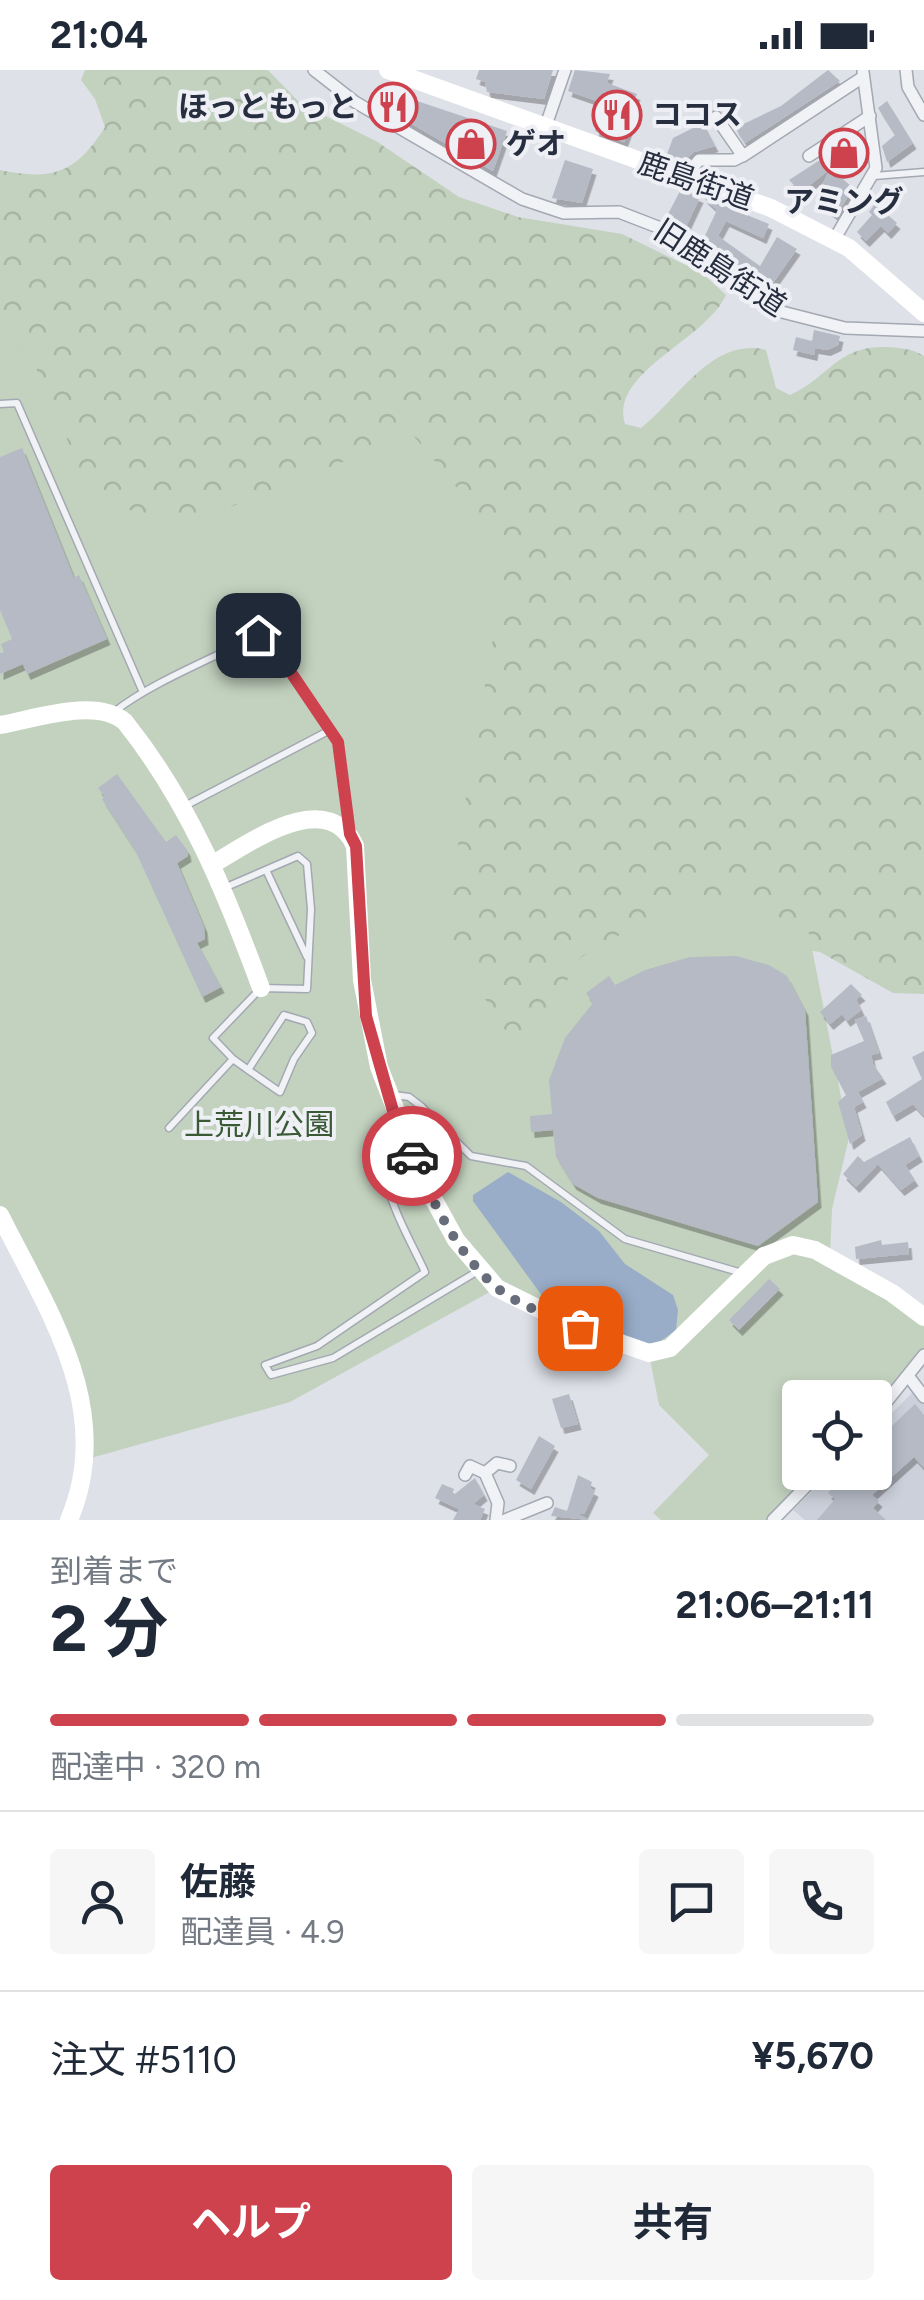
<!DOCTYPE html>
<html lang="ja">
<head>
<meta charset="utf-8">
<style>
	:root { --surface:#fff; --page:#f6f6f7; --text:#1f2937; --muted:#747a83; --line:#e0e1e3; --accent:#ce424e }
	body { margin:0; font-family:Figtree,"Noto Sans JP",sans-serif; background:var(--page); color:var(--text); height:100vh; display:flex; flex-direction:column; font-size:38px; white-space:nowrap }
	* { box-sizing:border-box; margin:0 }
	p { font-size:32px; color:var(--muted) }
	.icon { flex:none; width:55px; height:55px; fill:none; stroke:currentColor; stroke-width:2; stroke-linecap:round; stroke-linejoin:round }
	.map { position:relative; height:1450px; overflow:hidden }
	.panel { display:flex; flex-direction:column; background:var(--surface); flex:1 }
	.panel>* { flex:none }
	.fabs { position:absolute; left:782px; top:1310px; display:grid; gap:20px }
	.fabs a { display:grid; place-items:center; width:110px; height:110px; border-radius:10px; background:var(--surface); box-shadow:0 5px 15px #0003; font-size:50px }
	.pin { position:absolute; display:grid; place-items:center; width:85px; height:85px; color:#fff; margin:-42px; border-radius:20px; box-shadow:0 5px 15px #0006 }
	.courier { position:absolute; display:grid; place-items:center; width:100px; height:100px; margin:-50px; border:8px solid #ce424e; border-radius:50%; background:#fff; color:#222; box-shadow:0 2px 12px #0007 }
	.headline em { font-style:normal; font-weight:700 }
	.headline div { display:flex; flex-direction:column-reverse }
	.headline { display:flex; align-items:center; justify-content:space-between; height:170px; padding:0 50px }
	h1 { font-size:65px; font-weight:700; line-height:75px }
	.bar { display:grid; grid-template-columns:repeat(4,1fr); gap:15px 10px; align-content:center; height:120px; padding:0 50px }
	.bar i { height:12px; border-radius:8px; background:var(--line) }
	.bar .active { background:var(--accent) }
	.bar p { grid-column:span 4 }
	.line { display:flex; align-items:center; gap:25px; padding:0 50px; border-top:2px solid var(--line) }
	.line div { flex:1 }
	.round { display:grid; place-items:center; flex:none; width:105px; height:105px; border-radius:10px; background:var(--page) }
	.primary-button { display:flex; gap:20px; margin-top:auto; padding:20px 50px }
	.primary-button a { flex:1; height:115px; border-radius:10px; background:var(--accent); color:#fff; font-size:40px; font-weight:700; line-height:115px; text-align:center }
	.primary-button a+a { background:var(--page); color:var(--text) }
	.status { display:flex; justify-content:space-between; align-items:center; height:70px; padding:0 50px; background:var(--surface); direction:ltr }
	.status svg { height:28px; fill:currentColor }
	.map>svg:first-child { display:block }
</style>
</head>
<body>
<div class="status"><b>21:04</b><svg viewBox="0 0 49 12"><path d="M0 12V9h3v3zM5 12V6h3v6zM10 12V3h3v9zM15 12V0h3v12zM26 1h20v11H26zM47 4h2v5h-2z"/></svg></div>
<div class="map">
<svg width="924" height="1450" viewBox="0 0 924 1450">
	<defs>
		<pattern id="forest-crowns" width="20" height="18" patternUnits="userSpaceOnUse" patternTransform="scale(2.5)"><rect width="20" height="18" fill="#c3d2bf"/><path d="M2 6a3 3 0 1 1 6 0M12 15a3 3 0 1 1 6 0" fill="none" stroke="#a8b5a5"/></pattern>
		<filter id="shadow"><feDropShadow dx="3.5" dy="6" stdDeviation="0" flood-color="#0004"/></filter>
	</defs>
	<rect width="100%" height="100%" fill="#dee1e8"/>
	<path fill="#ccd0da" d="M914 1321 924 1334V1450H805L793 1440 831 1403 875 1402V1360Z"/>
	<path fill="url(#forest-crowns)" d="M85 0H268L301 34 376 71 459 127 518 147 622 164 702 203 726 225C705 271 609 302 625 354L641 358C677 331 712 266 766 280L776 318 790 325C830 307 836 276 886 277 900 278 911 278 924 286V924L893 923 820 882 753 871 525 1045 191 582 0 307V100C53 111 76 103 105 57L95 29 81 10Z"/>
	<path fill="#c3d2bf" d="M0 263 33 291 93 429 183 456 412 364 508 479 443 864 522 986 581 887 665 839 757 836 809 863 849 1068 832 1139 830 1188 924 1247V1285L875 1346V1328H800V1402L820 1403 773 1450H661L653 1443 709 1385 659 1335 649 1284 497 1218 290 1332 84 1390 81 1325 0 1145Z"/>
	<path fill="#99adc8" d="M508 1102 561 1132 599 1161 625 1194 673 1225 678 1240 676 1260 658 1273H636L548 1234 473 1131V1125Z"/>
	<path fill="#b5bac5" filter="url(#shadow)" d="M479 0H553L544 29 487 22 485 12 476 9Z
		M575 0 610 4 607 13 637 24 633 33 638 35 624 72 595 61 603 33 568 21Z
		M828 0 840 11 745 73 735 58 781 36Z
		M396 24 507 61 493 101 386 39Z
		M887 31 913 73 887 92 882 76 895 65 878 38Z
		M703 53 715 76 694 82 682 93 666 87 673 68Z
		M854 68 863 80 835 102 853 118 836 146 822 135 830 125 822 115 830 99 801 122 789 110Z
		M565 90 593 99 582 133 552 128Z
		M681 119 700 127 685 159 665 150Z
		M703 127 769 154 763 168 726 151 718 166 760 196 777 167 797 179 768 220 702 172 717 140Z
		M875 134 897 153 888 163 881 156 866 171 857 162 872 145 869 142Z
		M814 260 840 266 838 275 827 280 815 278 814 285 793 280 796 267 812 271Z
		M22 378 74 508 79 505 107 569 27 604 23 594 0 604V583L4 582 1 574 12 569 0 540V387Z
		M117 704 166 772 176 765 187 780 188 786 177 793 204 857 205 869 197 873 221 917 202 927 135 780 102 729 105 727 98 718Z
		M736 886 769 895 787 906 805 940 818 1132 758 1176 598 1128 573 1114 556 1087 553 1060 531 1062 530 1046 552 1044 549 1010 565 968 593 933 586 923 609 906 615 915 645 900 690 887Z
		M851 914 862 925 856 929 861 940 847 951 842 944 830 954 820 942Z
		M866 946 879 983 871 985 873 994 883 1008 858 1022 863 1032 854 1037 862 1065 850 1074 838 1032 846 1025 831 997V985L864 971 855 950Z
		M924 981V1046L913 1034 893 1046 886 1032 922 1009 912 987Z
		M910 1067 919 1086 905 1095 915 1110 901 1120 878 1094 856 1117 843 1104 858 1086 864 1092Z
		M881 1170 882 1175 908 1172 909 1184 856 1189 855 1177Z
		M769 1209 780 1219 739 1260 729 1250Z
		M569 1324 578 1354 561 1358 552 1329Z
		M915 1334 924 1345V1398L914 1387 872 1425 879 1431 873 1438 886 1450H817L835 1429 828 1423 847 1402H875V1372Z
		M539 1366 555 1376 531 1419 516 1410Z
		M578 1405 592 1412 590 1418 595 1421 584 1444H578L589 1450 551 1446 555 1437 567 1441Z
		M475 1408 484 1425 473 1434 485 1439 480 1450H453L459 1439 435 1428 442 1414 454 1419 451 1427Z"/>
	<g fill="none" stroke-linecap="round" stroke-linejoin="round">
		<g stroke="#a3a8b2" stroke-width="9">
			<path id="lane" d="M874 106 924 102
				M0 334 17 333 142 620
				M114 642C152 612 212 589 258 565L267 567 338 671 349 758
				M185 736 330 660
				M267 802 307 887
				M233 989C248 1000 264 1011 280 1022L294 989 312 963 307 952 284 945 248 1000
				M394 1025 409 1027 422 1037 471 1086 526 1096 625 1169 742 1203
				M398 1054C363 1095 406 1160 425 1202L317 1276 265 1295 271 1305 333 1288 478 1201
				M169 1058 233 989 213 968 261 918 307 919 311 839 307 794 298 786 224 818"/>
		</g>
		<g stroke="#a3a8b2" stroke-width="14">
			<path id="street" d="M314 0 355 32 522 129 564 143 619 142 676 164 741 216 782 242 845 258 924 261
				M906 0 908 17 924 45
				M716 47 743 86
				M545 58 565 0
				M809 86 870 46
				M686 106 699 90H734L746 84 863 7
				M834 170 876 98 863 2
				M909 1307 924 1327
				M875 1346 924 1285
				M465 1405 470 1396 485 1403
				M496 1450 498 1433 485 1403 497 1393 510 1396
				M505 1450 547 1433
				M773 1450 820 1402"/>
		</g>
		<use href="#lane" stroke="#f1f2f6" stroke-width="6"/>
		<use href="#street" stroke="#f1f2f6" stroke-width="11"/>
		<path stroke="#fff" stroke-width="18" d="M388 0 771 138 849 178 924 243
			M0 655C35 649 96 627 125 652 189 732 226 823 261 918
			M213 794C249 773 328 716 355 776L362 910 379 997 423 1110 456 1170 497 1218 580 1259 649 1283 670 1278 764 1186 793 1175 815 1180 892 1223 924 1247
			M0 1145C48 1241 116 1340 69 1450"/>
	</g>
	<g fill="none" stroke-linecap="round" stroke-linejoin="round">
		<path stroke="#676d7a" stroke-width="10" stroke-dasharray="0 18" d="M412 1086C433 1131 457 1184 496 1217 519 1236 552 1246 580 1258"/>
		<path stroke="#ce424e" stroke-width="12" d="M258 565 267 567 338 672 350 764 356 776 366 946 395 1048 412 1086"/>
	</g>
	<defs>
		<g id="restaurant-ring" transform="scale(2.5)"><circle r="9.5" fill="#eef0f5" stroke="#ce424e" stroke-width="1.5"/><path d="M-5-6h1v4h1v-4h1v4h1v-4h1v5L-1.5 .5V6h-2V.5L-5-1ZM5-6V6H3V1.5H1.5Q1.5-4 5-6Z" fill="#ce424e"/></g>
		<g id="shop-ring" transform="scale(2.5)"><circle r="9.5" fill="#eef0f5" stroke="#ce424e" stroke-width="1.5"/><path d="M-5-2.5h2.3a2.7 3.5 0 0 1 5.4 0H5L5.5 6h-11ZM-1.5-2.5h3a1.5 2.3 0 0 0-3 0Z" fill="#ce424e"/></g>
	</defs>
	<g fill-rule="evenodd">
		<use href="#restaurant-ring" x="393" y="37"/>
		<use href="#restaurant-ring" x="617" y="45"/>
		<use href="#shop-ring" x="471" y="74"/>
		<use href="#shop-ring" x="844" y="83"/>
	</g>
	<g text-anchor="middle" stroke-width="8" stroke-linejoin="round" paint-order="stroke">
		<g font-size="30" font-weight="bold" fill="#272e3f" stroke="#eef0f5" text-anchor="start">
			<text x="358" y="47" text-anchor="end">ほっともっと</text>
			<text x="652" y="55">ココス</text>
			<text x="506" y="84">ゲオ</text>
			<text x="844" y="142" text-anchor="middle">アミング</text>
		</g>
		<g font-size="30" fill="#272e3f" stroke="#eef0f5">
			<text transform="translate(696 111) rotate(19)" y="10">鹿島街道</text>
			<text transform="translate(720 198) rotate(33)" y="10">旧鹿島街道</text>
		</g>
		<g font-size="30" fill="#395a35" stroke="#eef0f5">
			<text x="259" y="1065">上荒川公園</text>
		</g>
	</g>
</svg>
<div class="fabs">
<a><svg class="icon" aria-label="locate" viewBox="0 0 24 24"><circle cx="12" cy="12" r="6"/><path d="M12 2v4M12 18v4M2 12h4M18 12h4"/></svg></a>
</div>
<div class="pin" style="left:580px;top:1258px;background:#ea580c"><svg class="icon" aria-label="bag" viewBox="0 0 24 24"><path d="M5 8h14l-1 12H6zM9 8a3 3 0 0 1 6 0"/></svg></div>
<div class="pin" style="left:258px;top:565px;background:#1f2937"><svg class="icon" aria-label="home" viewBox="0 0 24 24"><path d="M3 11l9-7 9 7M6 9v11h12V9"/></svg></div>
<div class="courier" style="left:412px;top:1086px"><svg class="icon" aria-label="car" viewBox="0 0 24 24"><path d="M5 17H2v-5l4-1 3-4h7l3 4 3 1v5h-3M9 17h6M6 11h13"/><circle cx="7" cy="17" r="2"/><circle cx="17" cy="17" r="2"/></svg></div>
</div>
<section class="panel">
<div class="headline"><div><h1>2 分</h1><p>到着まで</p></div><em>21:06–21:11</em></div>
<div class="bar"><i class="active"></i><i class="active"></i><i class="active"></i><i></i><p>配達中 · 320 m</p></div>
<div class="line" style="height:180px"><a class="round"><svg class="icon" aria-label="person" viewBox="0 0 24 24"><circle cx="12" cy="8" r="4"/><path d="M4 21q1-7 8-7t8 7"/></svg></a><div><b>佐藤</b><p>配達員 · 4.9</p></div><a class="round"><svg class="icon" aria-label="chat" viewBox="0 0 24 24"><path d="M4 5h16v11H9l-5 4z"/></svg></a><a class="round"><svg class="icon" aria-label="phone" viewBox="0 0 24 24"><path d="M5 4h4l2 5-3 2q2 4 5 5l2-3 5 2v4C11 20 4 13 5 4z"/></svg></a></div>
<div class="line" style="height:130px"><div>注文 #5110</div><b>¥5,670</b></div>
<div class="primary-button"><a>ヘルプ</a><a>共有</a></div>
</section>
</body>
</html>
